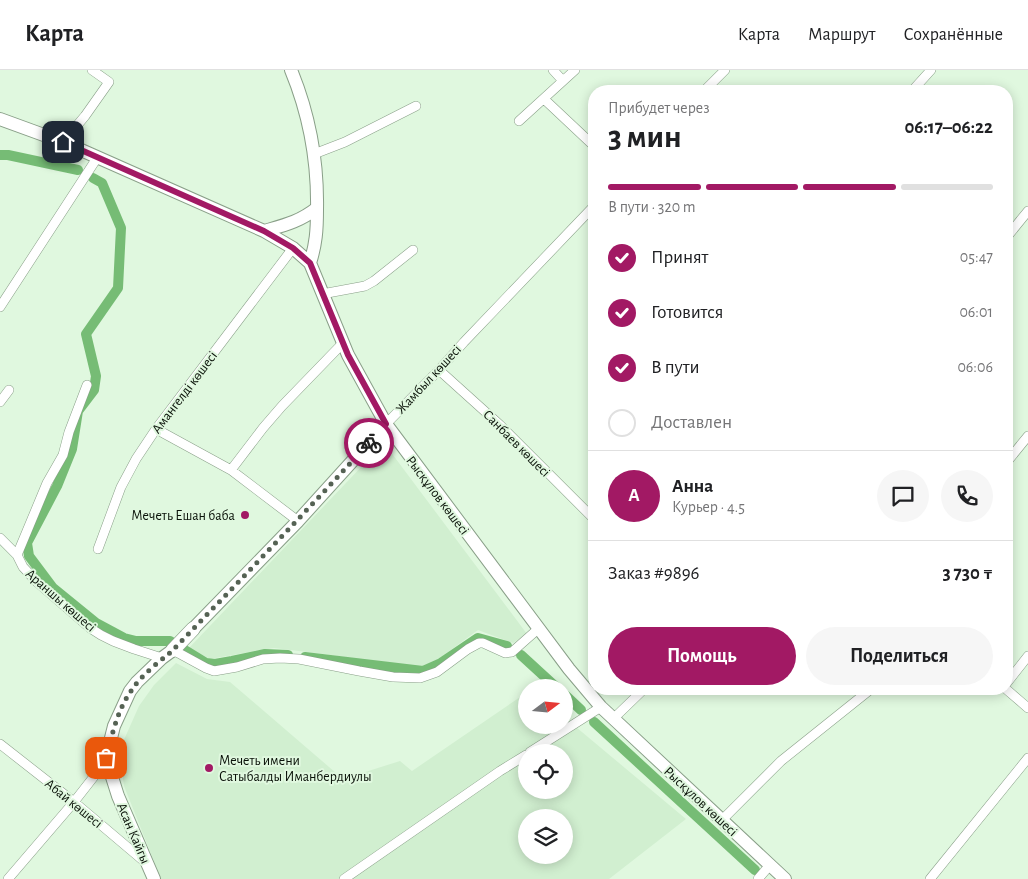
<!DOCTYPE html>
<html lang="ru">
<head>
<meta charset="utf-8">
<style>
	:root { --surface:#fff; --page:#f6f6f6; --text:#202124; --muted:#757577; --line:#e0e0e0; --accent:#a21964 }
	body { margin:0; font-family:"Alegreya Sans",sans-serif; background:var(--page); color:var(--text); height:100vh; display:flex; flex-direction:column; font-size:19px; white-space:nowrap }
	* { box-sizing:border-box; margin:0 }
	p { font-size:16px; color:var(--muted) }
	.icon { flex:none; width:28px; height:28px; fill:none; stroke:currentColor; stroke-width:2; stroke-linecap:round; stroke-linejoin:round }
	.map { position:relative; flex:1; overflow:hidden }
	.sheet { position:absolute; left:588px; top:15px; width:425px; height:610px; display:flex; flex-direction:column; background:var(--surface); border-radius:20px; box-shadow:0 2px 12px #0003 }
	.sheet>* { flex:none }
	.needle { width:32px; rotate:74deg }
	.tools { position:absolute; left:518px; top:609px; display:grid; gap:10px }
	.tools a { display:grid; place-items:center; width:55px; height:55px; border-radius:50%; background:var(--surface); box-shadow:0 2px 12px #0003; font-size:25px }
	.pin { position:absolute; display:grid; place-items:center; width:42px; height:42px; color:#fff; margin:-21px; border-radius:10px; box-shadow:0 2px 8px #0006 }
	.courier { position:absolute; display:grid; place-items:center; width:50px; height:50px; margin:-25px; border:4px solid #a21964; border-radius:50%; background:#fff; color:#222; box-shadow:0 1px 6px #0007 }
	.headline em { font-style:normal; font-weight:700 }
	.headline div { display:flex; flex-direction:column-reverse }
	.headline { display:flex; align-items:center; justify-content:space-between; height:85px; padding:0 20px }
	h1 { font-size:32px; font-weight:700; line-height:38px }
	.bar { display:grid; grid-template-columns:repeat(4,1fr); gap:8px 5px; align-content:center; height:60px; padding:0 20px }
	.bar i { height:6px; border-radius:4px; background:var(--line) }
	.bar .active { background:var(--accent) }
	.bar p { grid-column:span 4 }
	.line { display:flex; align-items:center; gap:12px; padding:0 20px; border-top:1px solid var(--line) }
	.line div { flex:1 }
	.round { display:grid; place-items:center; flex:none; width:52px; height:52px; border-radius:26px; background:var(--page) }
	ol { padding:0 20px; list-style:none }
	li { display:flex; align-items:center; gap:15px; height:55px }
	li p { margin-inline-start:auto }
	li .icon { padding:5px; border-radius:50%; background:var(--accent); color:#fff; stroke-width:4 }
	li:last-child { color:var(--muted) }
	li i { width:28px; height:28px; border:2px solid var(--line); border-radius:50% }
	.primary-button { display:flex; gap:10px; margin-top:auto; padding:10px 20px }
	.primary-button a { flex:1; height:58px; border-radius:30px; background:var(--accent); color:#fff; font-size:20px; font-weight:700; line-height:58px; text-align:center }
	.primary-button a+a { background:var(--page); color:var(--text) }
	header { display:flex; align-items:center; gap:30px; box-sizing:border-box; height:70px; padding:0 25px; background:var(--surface); border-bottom:1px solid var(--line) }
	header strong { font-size:24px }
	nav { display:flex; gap:28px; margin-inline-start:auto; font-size:18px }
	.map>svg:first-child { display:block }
</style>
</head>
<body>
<header>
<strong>Карта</strong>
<nav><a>Карта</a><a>Маршрут</a><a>Сохранённые</a></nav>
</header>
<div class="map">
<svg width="1028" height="809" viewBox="0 0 1028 809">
	<rect width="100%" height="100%" fill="#e0f8df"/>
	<path fill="#d1efd0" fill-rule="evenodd" d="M384 373 527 564 513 573 478 560 429 596 414 597 331 585 274 578 210 589 189 578Z
		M176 593 207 609 230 612 343 709 400 691 412 701 526 623V655H564V647L686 749 609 809H161L124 716 119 681 139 636 154 615ZM526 682H564V720H526ZM526 748H564V785H526Z"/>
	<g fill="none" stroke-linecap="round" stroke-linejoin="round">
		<path stroke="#76bc75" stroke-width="10" d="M0 85H8L78 100
			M93 108 102 113 121 158 118 218 86 264 96 306 94 320 78 341 72 379 57 416 27 473 29 486 53 518 96 553 124 568 136 571H170L206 593 215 594 232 591 265 584 288 585
			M521 585 557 618
			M305 587 423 601 441 593 478 568 507 576
			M564 624 581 640
			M594 652 755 800"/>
		<g stroke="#899f88" stroke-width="10">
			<path id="street" d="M553 0 563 11
				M704 21 725 0
				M912 21 931 0
				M544 29 594 76
				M519 51 575 0
				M63 72 85 46 109 12 92 0
				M314 84 345 72 416 36
				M1006 168 1028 141
				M322 224 365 216 374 211 413 180
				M0 237 97 88
				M439 300 500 355 594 449
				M0 332 9 320
				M386 354 439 300 464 272 594 136
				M156 359 231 400 298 451
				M1006 393 1028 366
				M231 400 263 358 282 336 343 273
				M0 468 17 485 23 497 37 512 90 558 101 565 113 571 134 579 162 588
				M98 479 121 417 136 389 156 359 293 178
				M17 485 47 413 63 385 69 362 87 315
				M173 580 206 598 214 601 237 597 263 589 280 588 299 589 359 601 393 607 420 608 437 602 468 579 479 573H483L505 583 512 582 538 559
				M1006 614 1028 586
				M1006 619 1028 638
				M613 649 644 619
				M0 674 74 732 145 792
				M530 682 601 637
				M722 750 781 691 871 619
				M8 809 74 732 99 700 106 688
				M344 809 500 701 526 685
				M758 809 770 795
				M930 809 1028 688"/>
		</g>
		<g stroke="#899f88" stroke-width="14">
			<path id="secondary" d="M291 0C310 46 318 90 317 140 317 160 316 174 310 193
				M0 49 63 72 264 161 293 178 310 193 348 285 386 354 569 599 601 637 785 809
				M264 161C285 155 299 152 317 138
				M193 559 298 451 386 354
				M154 809 118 726 106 688 114 656 130 621 137 612 162 588 173 580"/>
		</g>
		<g stroke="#899f88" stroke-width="15">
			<path id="primary" d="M173 580 193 559"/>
		</g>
		<use href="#street" stroke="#fff" stroke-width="9"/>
		<use href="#secondary" stroke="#fff" stroke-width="12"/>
		<use href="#primary" stroke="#fff" stroke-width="14"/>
	</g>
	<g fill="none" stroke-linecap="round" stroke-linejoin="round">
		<path stroke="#556254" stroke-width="5" stroke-dasharray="0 9" d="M106 688C112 665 117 641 131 621 141 605 158 593 172 581 180 573 188 564 196 556 254 496 312 435 369 373"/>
		<path stroke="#a21964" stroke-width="6" d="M63 72 264 161 293 178 310 193 348 285 386 354 369 373"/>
	</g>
	<g fill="#a21964" stroke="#e0f8df" stroke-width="2">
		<circle cx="245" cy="445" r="5"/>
		<circle cx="209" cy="698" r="5"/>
	</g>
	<g text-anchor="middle" stroke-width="4" stroke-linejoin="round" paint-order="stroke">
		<g font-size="14" fill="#0a1209" stroke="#e0f8df">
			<text transform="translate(428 309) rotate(-47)" y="5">Жамбыл көшесі</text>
			<text transform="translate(184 322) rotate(-53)" y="5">Амангелді көшесі</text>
			<text transform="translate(517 373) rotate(45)" y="5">Санбаев көшесі</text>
			<text transform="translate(438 425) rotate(53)" y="5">Рысқұлов көшесі</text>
			<text transform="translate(61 530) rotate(41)" y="5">Араншы көшесі</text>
			<text transform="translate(701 731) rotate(43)" y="5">Рысқұлов көшесі</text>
			<text transform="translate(74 733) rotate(39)" y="5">Абай көшесі</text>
			<text transform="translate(134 763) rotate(67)" y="5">Асан Кайгы</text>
		</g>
		<g font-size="14" fill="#0a1209" stroke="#e0f8df" text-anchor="end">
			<text x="235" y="450">Мечеть Ешан баба</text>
			<text x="219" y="695" text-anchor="start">Мечеть имени<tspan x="219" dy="16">Сатыбалды Иманбердиулы</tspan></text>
		</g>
	</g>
</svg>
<div class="tools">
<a><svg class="needle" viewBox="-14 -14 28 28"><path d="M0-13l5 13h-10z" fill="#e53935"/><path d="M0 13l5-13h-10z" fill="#757577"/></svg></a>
<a><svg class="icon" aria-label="locate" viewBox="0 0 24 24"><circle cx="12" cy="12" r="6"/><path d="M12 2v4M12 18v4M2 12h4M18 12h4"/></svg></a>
<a><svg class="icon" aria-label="layers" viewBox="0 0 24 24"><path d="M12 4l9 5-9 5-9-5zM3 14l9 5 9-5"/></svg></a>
</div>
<div class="pin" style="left:106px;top:688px;background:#ea580c"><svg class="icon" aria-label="bag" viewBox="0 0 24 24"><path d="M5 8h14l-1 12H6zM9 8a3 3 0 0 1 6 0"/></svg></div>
<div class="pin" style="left:63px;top:72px;background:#1f2937"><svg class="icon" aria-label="home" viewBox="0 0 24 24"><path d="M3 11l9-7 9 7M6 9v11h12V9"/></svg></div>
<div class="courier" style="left:369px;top:373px"><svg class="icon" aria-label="bike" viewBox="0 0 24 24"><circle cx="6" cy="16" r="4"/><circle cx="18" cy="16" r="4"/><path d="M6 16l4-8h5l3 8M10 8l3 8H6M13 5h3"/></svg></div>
<section class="sheet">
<div class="headline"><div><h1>3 мин</h1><p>Прибудет через</p></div><em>06:17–06:22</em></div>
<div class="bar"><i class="active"></i><i class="active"></i><i class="active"></i><i></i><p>В пути · 320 m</p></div>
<ol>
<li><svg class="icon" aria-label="check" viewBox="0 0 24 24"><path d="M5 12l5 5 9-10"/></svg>Принят<p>05:47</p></li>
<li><svg class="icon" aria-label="check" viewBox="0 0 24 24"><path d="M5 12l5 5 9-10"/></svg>Готовится<p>06:01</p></li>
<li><svg class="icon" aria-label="check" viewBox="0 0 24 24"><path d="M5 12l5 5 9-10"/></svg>В пути<p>06:06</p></li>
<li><i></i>Доставлен</li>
</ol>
<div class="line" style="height:90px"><b class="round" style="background:var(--accent);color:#fff">А</b><div><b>Анна</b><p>Курьер · 4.5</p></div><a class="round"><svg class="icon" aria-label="chat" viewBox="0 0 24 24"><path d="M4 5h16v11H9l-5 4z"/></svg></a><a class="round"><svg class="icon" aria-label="phone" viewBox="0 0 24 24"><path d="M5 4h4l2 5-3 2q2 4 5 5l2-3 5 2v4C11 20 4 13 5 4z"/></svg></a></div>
<div class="line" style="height:65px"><div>Заказ #9896</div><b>3 730 ₸</b></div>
<div class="primary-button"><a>Помощь</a><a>Поделиться</a></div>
</section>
</div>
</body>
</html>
